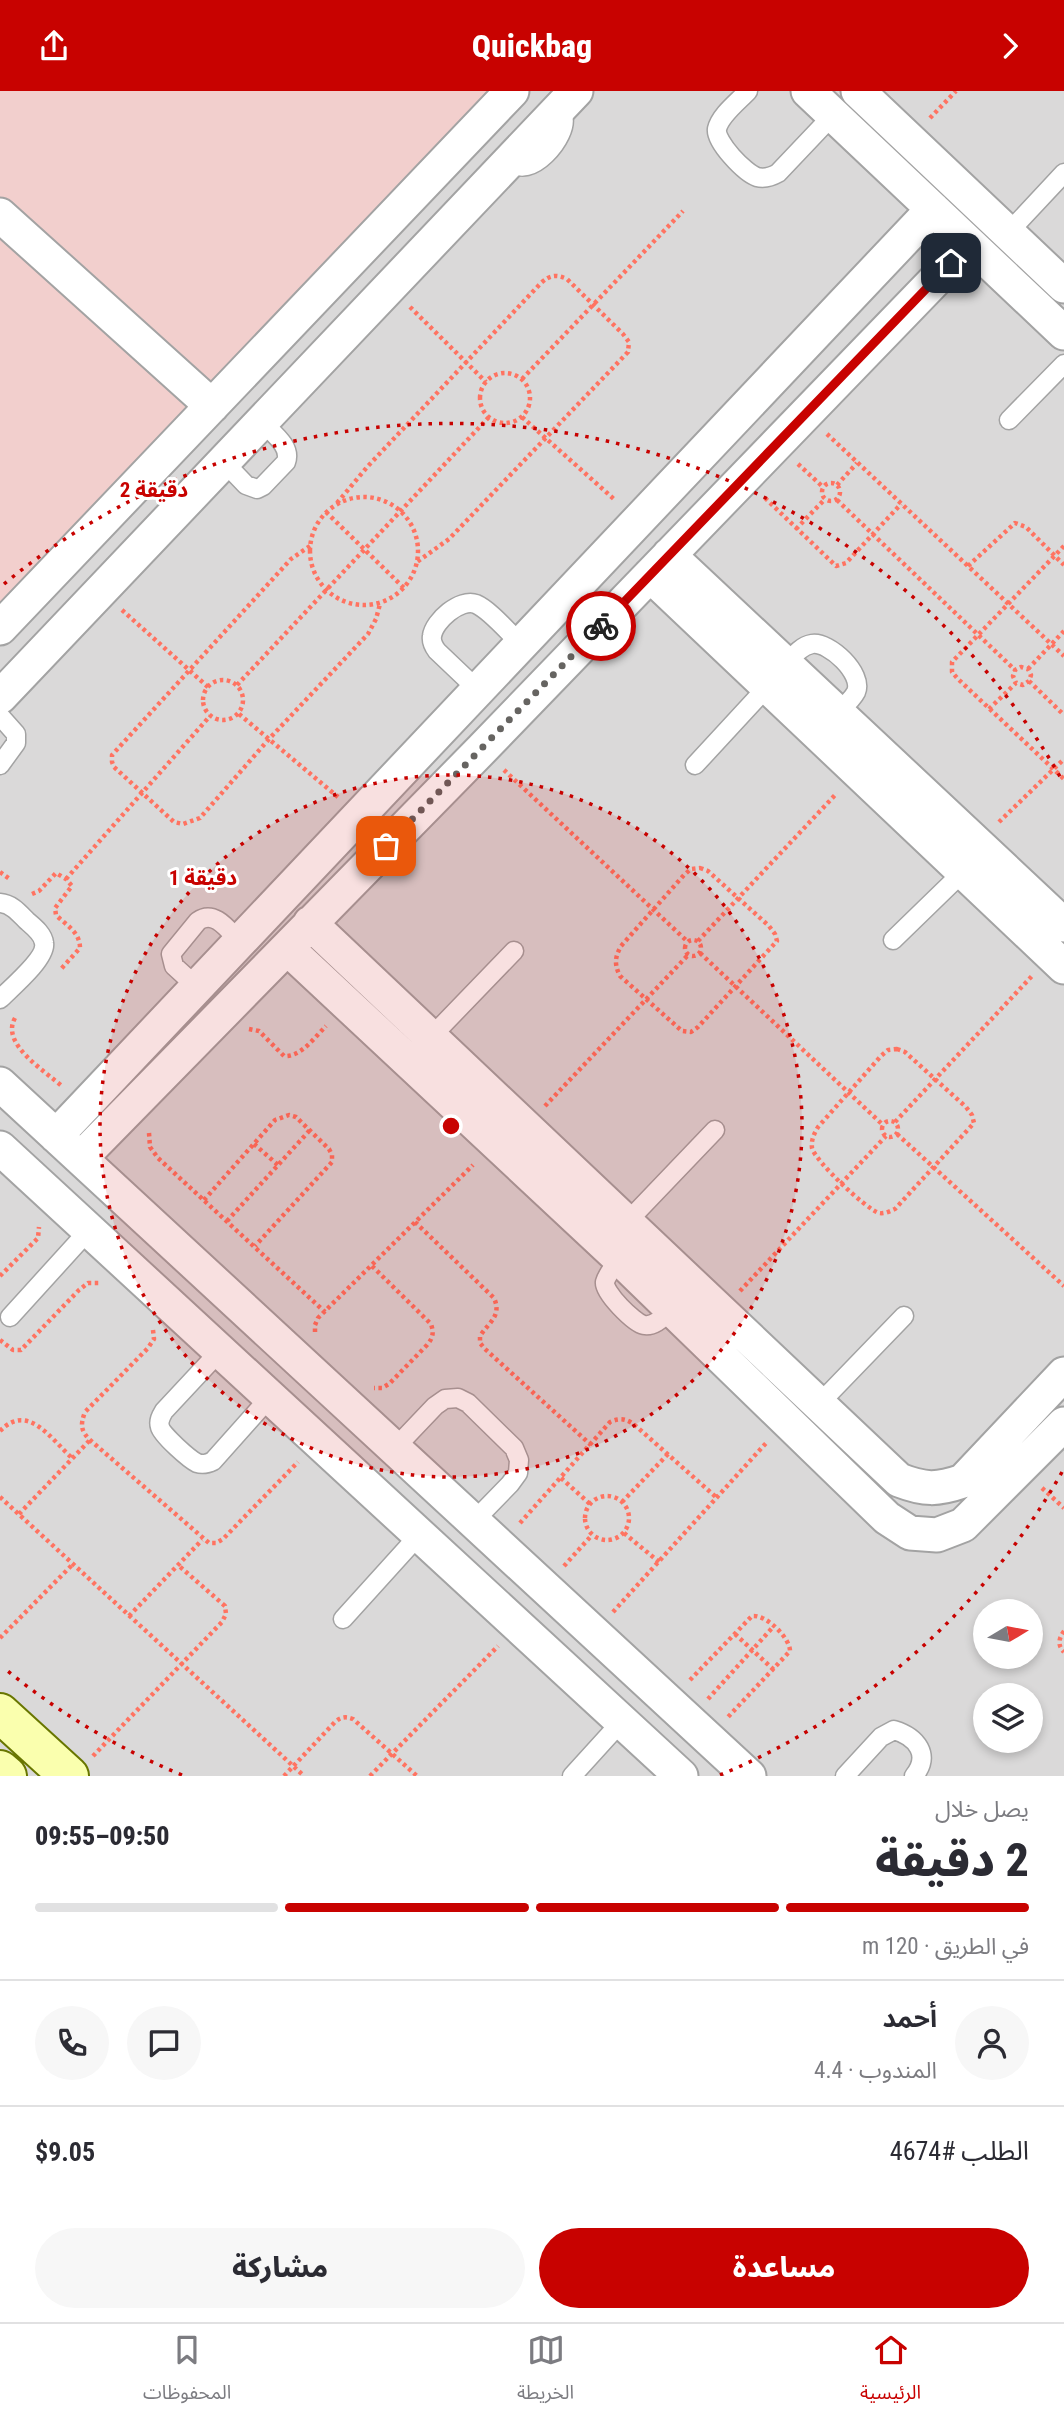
<!DOCTYPE html>
<html lang="ar">
<head>
<meta charset="utf-8">
<style>
	:root { --surface:#fff; --page:#f7f7f7; --text:#2b2b33; --muted:#7c7c81; --line:#e1e1e2; --accent:#c80200 }
	body { margin:0; font-family:"Roboto Condensed","Noto Sans Arabic",sans-serif; background:var(--page); color:var(--text); direction:rtl; height:100vh; display:flex; flex-direction:column; font-size:26px; white-space:nowrap }
	* { box-sizing:border-box; margin:0 }
	p { font-size:23px; color:var(--muted) }
	.icon { flex:none; width:38px; height:38px; fill:none; stroke:currentColor; stroke-width:2; stroke-linecap:round; stroke-linejoin:round }
	.map { position:relative; height:1685px; overflow:hidden; direction:ltr }
	.sheet { display:flex; flex-direction:column; background:var(--surface); flex:1 }
	.sheet>* { flex:none }
	.needle { width:46px; rotate:80deg }
	.buttons { position:absolute; left:973px; top:1508px; display:grid; gap:14px }
	.buttons a { display:grid; place-items:center; width:70px; height:70px; border-radius:50%; background:var(--surface); box-shadow:0 4px 10px #0003; font-size:35px }
	.pin { position:absolute; display:grid; place-items:center; width:60px; height:60px; color:#fff; margin:-30px; border-radius:14px; box-shadow:0 4px 10px #0006 }
	.courier { position:absolute; display:grid; place-items:center; width:70px; height:70px; margin:-35px; border:5px solid #c80200; border-radius:50%; background:#fff; color:#222; box-shadow:0 2px 9px #0007 }
	.summary em { font-style:normal; font-weight:800 }
	.summary div { display:flex; flex-direction:column-reverse }
	.summary { display:flex; align-items:center; justify-content:space-between; height:119px; padding:0 35px }
	h1 { font-size:46px; font-weight:800; line-height:52px }
	.bar { display:grid; grid-template-columns:repeat(4,1fr); gap:10px 7px; align-content:center; height:84px; padding:0 35px }
	.bar i { height:9px; border-radius:5px; background:var(--line) }
	.bar .selected { background:var(--accent) }
	.bar p { grid-column:span 4 }
	.line { display:flex; align-items:center; gap:18px; padding:0 35px; border-top:2px solid var(--line) }
	.line div { flex:1 }
	.round { display:grid; place-items:center; flex:none; width:74px; height:74px; border-radius:37px; background:var(--page) }
	.primary-button { display:flex; gap:14px; margin-top:auto; padding:14px 35px }
	.primary-button a { flex:1; height:80px; border-radius:42px; background:var(--accent); color:#fff; font-size:28px; font-weight:800; line-height:80px; text-align:center }
	.primary-button a+a { background:var(--page); color:var(--text) }
	header { display:flex; justify-content:space-between; align-items:center; height:91px; padding:0 35px; background:var(--accent); color:#fff; font-size:32px; font-weight:800 }
	.tab-bar { display:flex; justify-content:space-around; align-items:center; height:98px; border-top:2px solid var(--line); background:var(--surface); font-size:19px; color:var(--muted) }
	.tab-bar a { display:grid; justify-items:center; gap:4px }
	.tab-bar .selected { color:var(--accent) }
	.map>svg:first-child { display:block }
</style>
</head>
<body>
<header><svg class="icon" aria-label="forward" viewBox="0 0 24 24"><path d="M9 5l7 7-7 7"/></svg>Quickbag<svg class="icon" aria-label="share" viewBox="0 0 24 24"><path d="M12 15V3M7 8l5-5 5 5M5 13v7h14v-7"/></svg></header>
<div class="map">
<svg width="1064" height="1685" viewBox="0 0 1064 1685">
	<rect width="100%" height="100%" fill="#efeae0"/>
	<path fill="#dad9d9" fill-rule="evenodd" d="M0 0H1064V1685H0ZM985 1521H1031V1566H985ZM985 1605H1031V1650H985Z"/>
	<path fill="#f2cfcd" d="M0 0H514L0 540Z"/>
	<g fill="none" stroke-linecap="round" stroke-linejoin="round">
		<g stroke="#a3a3a3" stroke-width="21">
			<path id="lane" d="M748 0C739 10 720 24 717 38 715 51 745 82 757 86 765 88 771 86 778 82L833 24
				M511 69C527 93 570 45 563 25L558 20
				M1008 142 1064 82
				M1009 329 1064 273
				M224 371 246 394 257 398 263 395 286 371C292 355 272 342 262 331
				M786 574C793 566 800 555 812 553 829 550 864 583 856 601 852 609 843 616 837 622
				M478 599 437 560C434 556 431 551 432 545 434 530 460 507 476 513 490 519 509 542 521 553
				M0 625 16 643V652L0 674
				M695 674 767 596
				M0 812C12 813 19 822 27 830 34 836 43 843 44 852 47 867 10 898 0 908
				M893 849 963 781
				M197 896 174 875 171 863 198 830C215 818 229 840 240 851
				M431 946 514 860
				M627 1131 715 1039
				M620 1168C615 1174 607 1183 605 1191 603 1201 634 1232 644 1234 655 1236 664 1225 672 1218
				M10 1226 89 1139
				M220 1260 164 1320C161 1325 158 1330 160 1336 162 1344 189 1368 197 1372 203 1374 207 1373 213 1370L270 1306
				M819 1313 904 1225
				M395 1357 435 1315 445 1308 458 1307 468 1312 514 1357 519 1369 518 1382 510 1393 474 1430
				M343 1528 419 1444
				M572 1685 622 1630
				M845 1685 881 1646 894 1639C917 1646 931 1664 914 1685"/>
		</g>
		<g stroke="#a3a3a3" stroke-width="37">
			<path id="street" d="M808 0 1064 242
				M858 0 1064 195
				M0 124 212 315
				M669 464 1064 834
				M650 484 1064 876
				M0 537 512 0
				M0 606 576 0
				M310 832 899 1389C925 1399 937 1399 963 1390L1064 1283
				M287 857 620 1168 887 1427 910 1442 937 1444 963 1434 1064 1333
				M0 993 749 1685
				M56 1045 933 118
				M0 1057 681 1685
				M81 1067 482 658 970 153"/>
		</g>
		<g stroke="#687600" stroke-width="42">
			<path id="secondary" d="M0 1622 69 1685
				M0 1679 7 1685"/>
		</g>
		<path stroke="#ff7361" stroke-width="4.5" stroke-dasharray="3.5 3.5" stroke-linecap="butt" d="M930 27 956 0
			M410 216 486 291
			M480 307a25 25 0 1 1 50 0a25 25 0 1 1-50 0Z
			M522 288 683 120
			M522 326 615 409
			M827 343 1064 565
			M798 373 823 396
			M822 401a9 9 0 1 1 18 0a9 9 0 1 1-18 0Z
			M837 394 857 372
			M310 460a54 54 0 1 1 108 0a54 54 0 1 1-108 0Z
			M765 407 836 475 846 472 901 413
			M837 409 1015 579
			M337 412 368 375 541 192C550 184 556 183 567 188L623 243 629 251 628 261 449 448 417 471
			M326 421 404 497
			M796 438 825 408
			M310 455 291 468 112 664V671L114 676 174 731 183 733 200 727 269 648 368 543 376 528 380 513
			M1064 455 952 571V581L958 588 1064 688
			M968 475 1015 432 1026 436 1064 474
			M122 519 208 596
			M1028 578 1064 540
			M203 609a20 20 0 1 1 40 0a20 20 0 1 1-40 0Z
			M1029 590 1064 624
			M237 594 489 326
			M989 618 1016 592 1023 594 1029 590 1031 584 1028 578 1021 576 1015 579 1013 585 1016 592
			M239 623 338 706
			M504 679 688 851
			M999 731 1064 668
			M700 777 708 780 769 835 775 843 777 850 698 936 691 941 682 940 620 885C614 873 615 866 621 855L684 784 691 778Z
			M0 781 11 789
			M66 788 210 625
			M32 803 39 800 56 782 66 788 72 795 55 817 56 824C66 834 80 841 80 857L61 878
			M685 857a8 8 0 1 1 16 0a8 8 0 1 1-16 0Z
			M698 850 837 702
			M700 862 883 1034
			M15 927C0 953 45 980 63 996
			M249 938 259 940 284 965C301 966 314 947 326 935
			M897 958 905 961 966 1016 972 1024 974 1032 895 1118C890 1120 885 1123 879 1122 866 1118 815 1070 812 1057 811 1049 814 1043 818 1036L881 965 888 959Z
			M545 1015 689 863
			M882 1038a8 8 0 1 1 16 0a8 8 0 1 1-16 0Z
			M895 1031 1032 885
			M149 1042 150 1056 158 1067 325 1221
			M897 1043 1064 1195
			M254 1053 278 1074
			M204 1109 275 1029 289 1024 296 1026 329 1058 332 1064V1071L255 1155
			M227 1130 310 1039
			M415 1131 494 1207C502 1225 489 1231 480 1245V1252L485 1258 591 1354
			M372 1175 431 1233C434 1242 433 1247 427 1254L389 1293 382 1297H374
			M0 1185 38 1147 39 1136
			M740 1200 886 1045
			M153 1239 154 1248 148 1257 85 1321C80 1334 81 1340 90 1349L209 1452H216L223 1448 298 1371
			M315 1241V1234L318 1227 473 1074
			M0 1249 13 1259H21L79 1199 88 1192H100
			M0 1340C28 1311 51 1348 72 1367
			M561 1387 590 1413
			M1042 1397 1064 1417
			M585 1427a22 22 0 1 1 44 0a22 22 0 1 1-44 0Z
			M0 1406 304 1685
			M622 1411 668 1363
			M19 1423 90 1349
			M520 1432 610 1331C621 1326 628 1328 637 1336L717 1407
			M624 1442 659 1471
			M564 1475 592 1444
			M613 1521 767 1351
			M129 1525 202 1449
			M1064 1540C1059 1547 1057 1554 1064 1561
			M735 1543 774 1579
			M0 1547 73 1473
			M690 1589 752 1525C766 1523 790 1547 790 1560L728 1626
			M708 1608 773 1536
			M93 1665 222 1531 226 1523 225 1515 178 1474
			M284 1685 335 1631C341 1626 345 1625 353 1628L417 1685
			M370 1685 498 1555"/>
		<use href="#lane" stroke="#fff" stroke-width="18"/>
		<use href="#street" stroke="#fff" stroke-width="33"/>
		<use href="#secondary" stroke="#faffae" stroke-width="38"/>
	</g>
	<g fill="none" stroke-linecap="round" stroke-linejoin="round">
		<path stroke="#666461" stroke-width="7" stroke-dasharray="0 12.6" d="M386 755 601 535"/>
		<path stroke="#c80200" stroke-width="9" d="M601 535 951 172"/>
	</g>
	<circle cx="451" cy="1035" r="351" fill="#c80200" fill-opacity=".12"/>
	<g fill="none" stroke="#c80200" stroke-width="3.5" stroke-dasharray="3.5 7">
		<circle cx="451" cy="1035" r="351"/>
		<path d="M1062 1381A702 702 0 0 1 720 1684M182 1684A702 702 0 0 1 4 1577M4 493A702 702 0 0 1 1062 689"/>
	</g>
	<circle cx="451" cy="1035" r="10" fill="#c80200" stroke="#fff" stroke-width="3.5"/>
	<g font-size="21" text-anchor="middle" font-weight="bold" fill="#c80200" stroke="#fff" stroke-width="6" stroke-linejoin="round" paint-order="stroke">
		<text x="154" y="406">2 دقيقة</text>
		<text x="203" y="794">1 دقيقة</text>
	</g>
</svg>
<div class="buttons">
<a><svg class="needle" viewBox="-14 -14 28 28"><path d="M0-13l5 13h-10z" fill="#e53935"/><path d="M0 13l5-13h-10z" fill="#7c7c81"/></svg></a>
<a><svg class="icon" aria-label="layers" viewBox="0 0 24 24"><path d="M12 4l9 5-9 5-9-5zM3 14l9 5 9-5"/></svg></a>
</div>
<div class="pin" style="left:386px;top:755px;background:#ea580c"><svg class="icon" aria-label="bag" viewBox="0 0 24 24"><path d="M5 8h14l-1 12H6zM9 8a3 3 0 0 1 6 0"/></svg></div>
<div class="pin" style="left:951px;top:172px;background:#1f2937"><svg class="icon" aria-label="home" viewBox="0 0 24 24"><path d="M3 11l9-7 9 7M6 9v11h12V9"/></svg></div>
<div class="courier" style="left:601px;top:535px"><svg class="icon" aria-label="bike" viewBox="0 0 24 24"><circle cx="6" cy="16" r="4"/><circle cx="18" cy="16" r="4"/><path d="M6 16l4-8h5l3 8M10 8l3 8H6M13 5h3"/></svg></div>
</div>
<section class="sheet">
<div class="summary"><div><h1>2 دقيقة</h1><p>يصل خلال</p></div><em>09:50–09:55</em></div>
<div class="bar"><i class="selected"></i><i class="selected"></i><i class="selected"></i><i></i><p>في الطريق · 120 m</p></div>
<div class="line" style="height:126px"><a class="round"><svg class="icon" aria-label="person" viewBox="0 0 24 24"><circle cx="12" cy="8" r="4"/><path d="M4 21q1-7 8-7t8 7"/></svg></a><div><b>أحمد</b><p>المندوب · 4.4</p></div><a class="round"><svg class="icon" aria-label="chat" viewBox="0 0 24 24"><path d="M4 5h16v11H9l-5 4z"/></svg></a><a class="round"><svg class="icon" aria-label="phone" viewBox="0 0 24 24"><path d="M5 4h4l2 5-3 2q2 4 5 5l2-3 5 2v4C11 20 4 13 5 4z"/></svg></a></div>
<div class="line" style="height:91px"><div>الطلب #4674</div><b>$9.05</b></div>
<div class="primary-button"><a>مساعدة</a><a>مشاركة</a></div>
</section>
<nav class="tab-bar">
<a class="selected"><svg class="icon" aria-label="home" viewBox="0 0 24 24"><path d="M3 11l9-7 9 7M6 9v11h12V9"/></svg>الرئيسية</a>
<a><svg class="icon" aria-label="map" viewBox="0 0 24 24"><path d="M3 6l6-2 6 2 6-2v14l-6 2-6-2-6 2zM9 4v14M15 6v14"/></svg>الخريطة</a>
<a><svg class="icon" aria-label="saved" viewBox="0 0 24 24"><path d="M7 4h10v16l-5-4-5 4z"/></svg>المحفوظات</a>
</nav>
</body>
</html>
